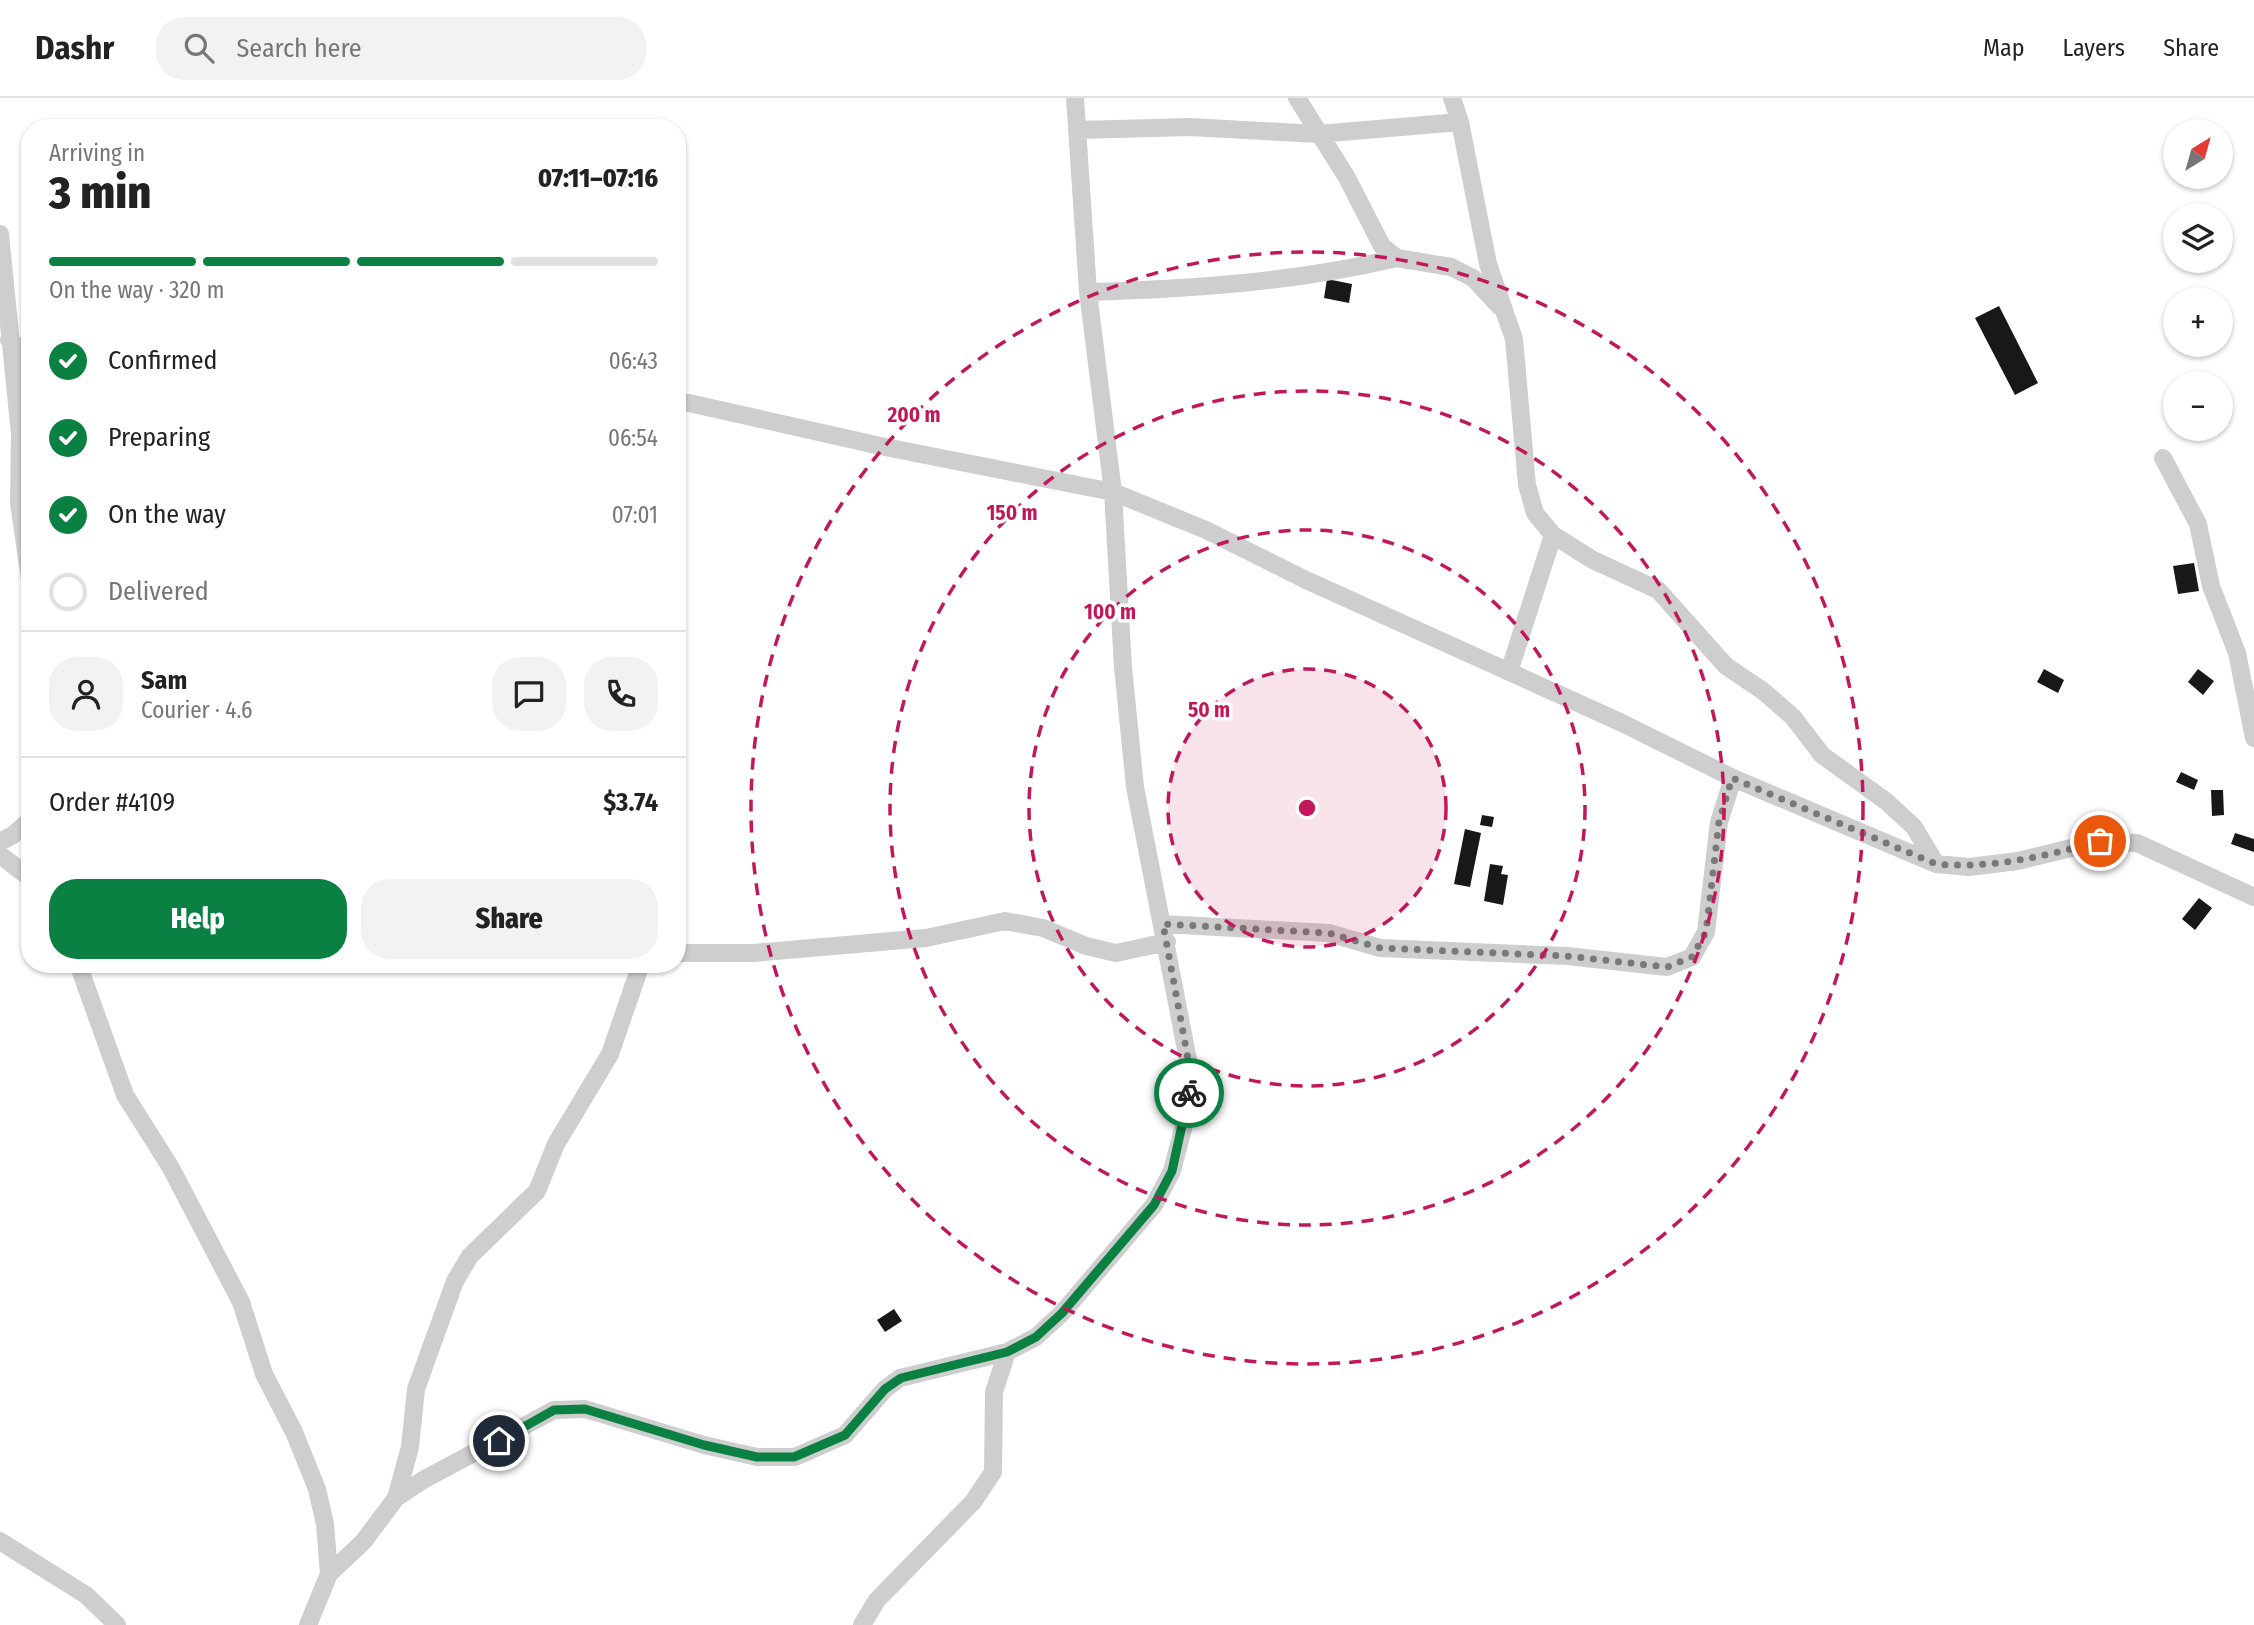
<!DOCTYPE html>
<html lang="en">
<head>
<meta charset="utf-8">
<style>
	:root { --surface:#fff; --page:#f2f2f2; --text:#222; --muted:#767676; --line:#e0e0e0; --accent:#0b8043 }
	body { margin:0; font-family:"Fira Sans Condensed",sans-serif; background:var(--page); color:var(--text); height:100vh; display:flex; flex-direction:column; font-size:26px; white-space:nowrap }
	* { box-sizing:border-box; margin:0 }
	p { font-size:23px; color:var(--muted) }
	.icon { flex:none; width:38px; height:38px; fill:none; stroke:currentColor; stroke-width:2; stroke-linecap:round; stroke-linejoin:round }
	.map { position:relative; flex:1; overflow:hidden }
	.panel { position:absolute; left:21px; top:21px; width:665px; height:854px; display:flex; flex-direction:column; background:var(--surface); border-radius:28px; box-shadow:0 2px 5px #0004 }
	.panel>* { flex:none }
	.needle { width:46px; rotate:37deg }
	.tools { position:absolute; left:2163px; top:21px; display:grid; gap:14px }
	.tools a { display:grid; place-items:center; width:70px; height:70px; border-radius:50%; background:var(--surface); box-shadow:0 2px 5px #0004; font-size:35px }
	.pin { position:absolute; display:grid; place-items:center; width:60px; height:60px; color:#fff; margin:-30px; border:4px solid #fff; border-radius:50%; box-shadow:0 2px 7px #0007 }
	.courier { position:absolute; display:grid; place-items:center; width:70px; height:70px; margin:-35px; border:5px solid #0b8043; border-radius:50%; background:#fff; color:#222; box-shadow:0 2px 9px #0007 }
	.head em { font-style:normal; font-weight:800 }
	.head div { display:flex; flex-direction:column-reverse }
	.head { display:flex; align-items:center; justify-content:space-between; height:119px; padding:0 28px }
	h1 { font-size:46px; font-weight:800; line-height:52px }
	.bar { display:grid; grid-template-columns:repeat(4,1fr); gap:10px 7px; align-content:center; height:84px; padding:0 28px }
	.bar i { height:9px; border-radius:5px; background:var(--line) }
	.bar .selected { background:var(--accent) }
	.bar p { grid-column:span 4 }
	.line { display:flex; align-items:center; gap:18px; padding:0 28px; border-top:2px solid var(--line) }
	.line div { flex:1 }
	.round { display:grid; place-items:center; flex:none; width:74px; height:74px; border-radius:28px; background:var(--page) }
	ol { padding:0 28px; list-style:none }
	li { display:flex; align-items:center; gap:21px; height:77px }
	li p { margin-inline-start:auto }
	li .icon { padding:7px; border-radius:50%; background:var(--accent); color:#fff; stroke-width:4 }
	li:last-child { color:var(--muted) }
	li i { width:38px; height:38px; border:4px solid var(--line); border-radius:50% }
	.cta { display:flex; gap:14px; margin-top:auto; padding:14px 28px }
	.cta a { flex:1; height:80px; border-radius:28px; background:var(--accent); color:#fff; font-size:28px; font-weight:800; line-height:80px; text-align:center }
	.cta a+a { background:var(--page); color:var(--text) }
	header { display:flex; align-items:center; gap:42px; box-sizing:border-box; height:98px; padding:0 35px; background:var(--surface); border-bottom:2px solid var(--line) }
	header strong { font-size:33px }
	nav { display:flex; gap:38px; margin-inline-start:auto; font-size:24px }
	.search { width:490px; height:63px; background:var(--page); display:flex; align-items:center; gap:18px; box-sizing:border-box; padding:0 24px; border-radius:28px; color:var(--muted); font-size:26px }
	.map>svg:first-child { display:block }
</style>
</head>
<body>
<header>
<strong>Dashr</strong>
<div class="search"><svg class="icon" aria-label="search" viewBox="0 0 24 24"><circle cx="10" cy="10" r="6"/><path d="M15 15l6 6"/></svg>Search here</div>
<nav><a>Map</a><a>Layers</a><a>Share</a></nav>
</header>
<div class="map">
<svg width="2254" height="1527" viewBox="0 0 2254 1527">
	<rect width="100%" height="100%" fill="#fff"/>
	<path fill="#181818" d="M1327 181 1352 186 1349 205 1324 200Z
		M1999 208 2038 285 2015 297 1975 220Z
		M2194 465 2199 493 2178 496 2173 468Z
		M2044 571 2064 582 2058 595 2037 584Z
		M2198 571 2214 583 2203 597 2188 584Z
		M2181 674 2198 682 2194 692 2176 684Z
		M2211 692H2223L2224 717 2212 718Z
		M1482 717 1494 719 1492 729 1480 727Z
		M1465 731 1481 735 1470 789 1454 786Z
		M2235 735 2254 741V754L2231 746Z
		M1490 766 1503 768 1501 776 1508 777 1503 807 1484 803Z
		M2199 800 2212 810 2195 832 2182 821Z
		M894 1211 902 1223 885 1234 877 1222Z"/>
	<g fill="none" stroke-linecap="round" stroke-linejoin="round">
		<path stroke="#cecece" stroke-width="18" d="M1297 0 1346 78 1382 148 1397 160 1451 169 1473 180 1499 208
			M1452 0 1460 24 1488 166 1514 241 1527 387 1535 415 1553 437 1593 462 1658 492 1726 568 1763 593 1793 619 1822 657 1887 704 1914 729 1936 766
			M1078 32 1190 29 1318 36 1460 24
			M0 136 20 336 19 405 30 481
			M1088 194C1192 191 1296 184 1397 160
			M9 242 30 256
			M677 305H689L885 349 1113 394 1206 432 1306 482 1620 624 1733 680 1936 766 1969 769 2018 763 2100 743 2137 745 2254 799
			M2163 360 2198 426 2211 488 2237 555 2254 640
			M1509 574 1553 437
			M0 744 13 737 30 722
			M0 757 30 780
			M1163 826 1329 835 1380 850 1567 858 1667 869 1692 859 1706 834 1719 724 1733 680
			M677 855H753L880 844 926 840 1005 823 1043 830 1086 848 1116 855 1167 844
			M78 866 125 997 171 1070 241 1204 264 1276 294 1334 317 1391 325 1426 329 1476
			M396 1400 410 1349 416 1291 455 1183 470 1158 537 1093 556 1046 610 956 641 866
			M0 1443 86 1497 117 1527
			M308 1527 329 1476 363 1444 396 1400 423 1382 554 1312 585 1311 704 1347 757 1359H795L845 1337 885 1291 900 1280 1007 1254 1036 1239 1062 1215 1154 1107 1172 1073 1189 1008 1191 977 1135 689 1123 569 1113 394 1088 194 1075 0
			M862 1527 877 1502 973 1404 993 1374 994 1294 1007 1254"/>
	</g>
	<g fill="none" stroke-linecap="round" stroke-linejoin="round">
		<path stroke="#797979" stroke-width="7" stroke-dasharray="0 12.6" d="M1189 995 1191 977 1163 826 1329 835 1380 850 1567 858 1667 869 1692 859 1706 834 1719 724 1732 680 1936 766C1992 771 2046 758 2100 743"/>
		<path stroke="#0b8043" stroke-width="9" d="M499 1343 554 1312 585 1311 704 1347 757 1359H794L845 1337 885 1291 901 1280 1007 1254 1036 1239 1062 1215 1154 1107 1172 1073 1189 995"/>
	</g>
	<circle cx="1307" cy="710" r="139" fill="#c2185b" fill-opacity=".12"/>
	<g fill="none" stroke="#c2185b" stroke-width="3.5" stroke-dasharray="12 9">
		<circle cx="1307" cy="710" r="139"/>
		<circle cx="1307" cy="710" r="278"/>
		<circle cx="1307" cy="710" r="417"/>
		<circle cx="1307" cy="710" r="556"/>
	</g>
	<circle cx="1307" cy="710" r="10" fill="#c2185b" stroke="#fff" stroke-width="3.5"/>
	<g font-size="21" text-anchor="middle" font-weight="bold" fill="#c2185b" stroke="#fff" stroke-width="7" stroke-linejoin="round" paint-order="stroke">
		<text x="914" y="324">200 m</text>
		<text x="1012" y="422">150 m</text>
		<text x="1110" y="521">100 m</text>
		<text x="1209" y="619">50 m</text>
	</g>
</svg>
<div class="tools">
<a><svg class="needle" viewBox="-14 -14 28 28"><path d="M0-13l5 13h-10z" fill="#e53935"/><path d="M0 13l5-13h-10z" fill="#767676"/></svg></a>
<a><svg class="icon" aria-label="layers" viewBox="0 0 24 24"><path d="M12 4l9 5-9 5-9-5zM3 14l9 5 9-5"/></svg></a>
<a>+</a>
<a>−</a>
</div>
<div class="pin" style="left:2100px;top:743px;background:#ea580c"><svg class="icon" aria-label="bag" viewBox="0 0 24 24"><path d="M5 8h14l-1 12H6zM9 8a3 3 0 0 1 6 0"/></svg></div>
<div class="pin" style="left:499px;top:1343px;background:#1f2937"><svg class="icon" aria-label="home" viewBox="0 0 24 24"><path d="M3 11l9-7 9 7M6 9v11h12V9"/></svg></div>
<div class="courier" style="left:1189px;top:995px"><svg class="icon" aria-label="bike" viewBox="0 0 24 24"><circle cx="6" cy="16" r="4"/><circle cx="18" cy="16" r="4"/><path d="M6 16l4-8h5l3 8M10 8l3 8H6M13 5h3"/></svg></div>
<section class="panel">
<div class="head"><div><h1>3 min</h1><p>Arriving in</p></div><em>07:11–07:16</em></div>
<div class="bar"><i class="selected"></i><i class="selected"></i><i class="selected"></i><i></i><p>On the way · 320 m</p></div>
<ol>
<li><svg class="icon" aria-label="check" viewBox="0 0 24 24"><path d="M5 12l5 5 9-10"/></svg>Confirmed<p>06:43</p></li>
<li><svg class="icon" aria-label="check" viewBox="0 0 24 24"><path d="M5 12l5 5 9-10"/></svg>Preparing<p>06:54</p></li>
<li><svg class="icon" aria-label="check" viewBox="0 0 24 24"><path d="M5 12l5 5 9-10"/></svg>On the way<p>07:01</p></li>
<li><i></i>Delivered</li>
</ol>
<div class="line" style="height:126px"><a class="round"><svg class="icon" aria-label="person" viewBox="0 0 24 24"><circle cx="12" cy="8" r="4"/><path d="M4 21q1-7 8-7t8 7"/></svg></a><div><b>Sam</b><p>Courier · 4.6</p></div><a class="round"><svg class="icon" aria-label="chat" viewBox="0 0 24 24"><path d="M4 5h16v11H9l-5 4z"/></svg></a><a class="round"><svg class="icon" aria-label="phone" viewBox="0 0 24 24"><path d="M5 4h4l2 5-3 2q2 4 5 5l2-3 5 2v4C11 20 4 13 5 4z"/></svg></a></div>
<div class="line" style="height:91px"><div>Order #4109</div><b>$3.74</b></div>
<div class="cta"><a>Help</a><a>Share</a></div>
</section>
</div>
</body>
</html>
